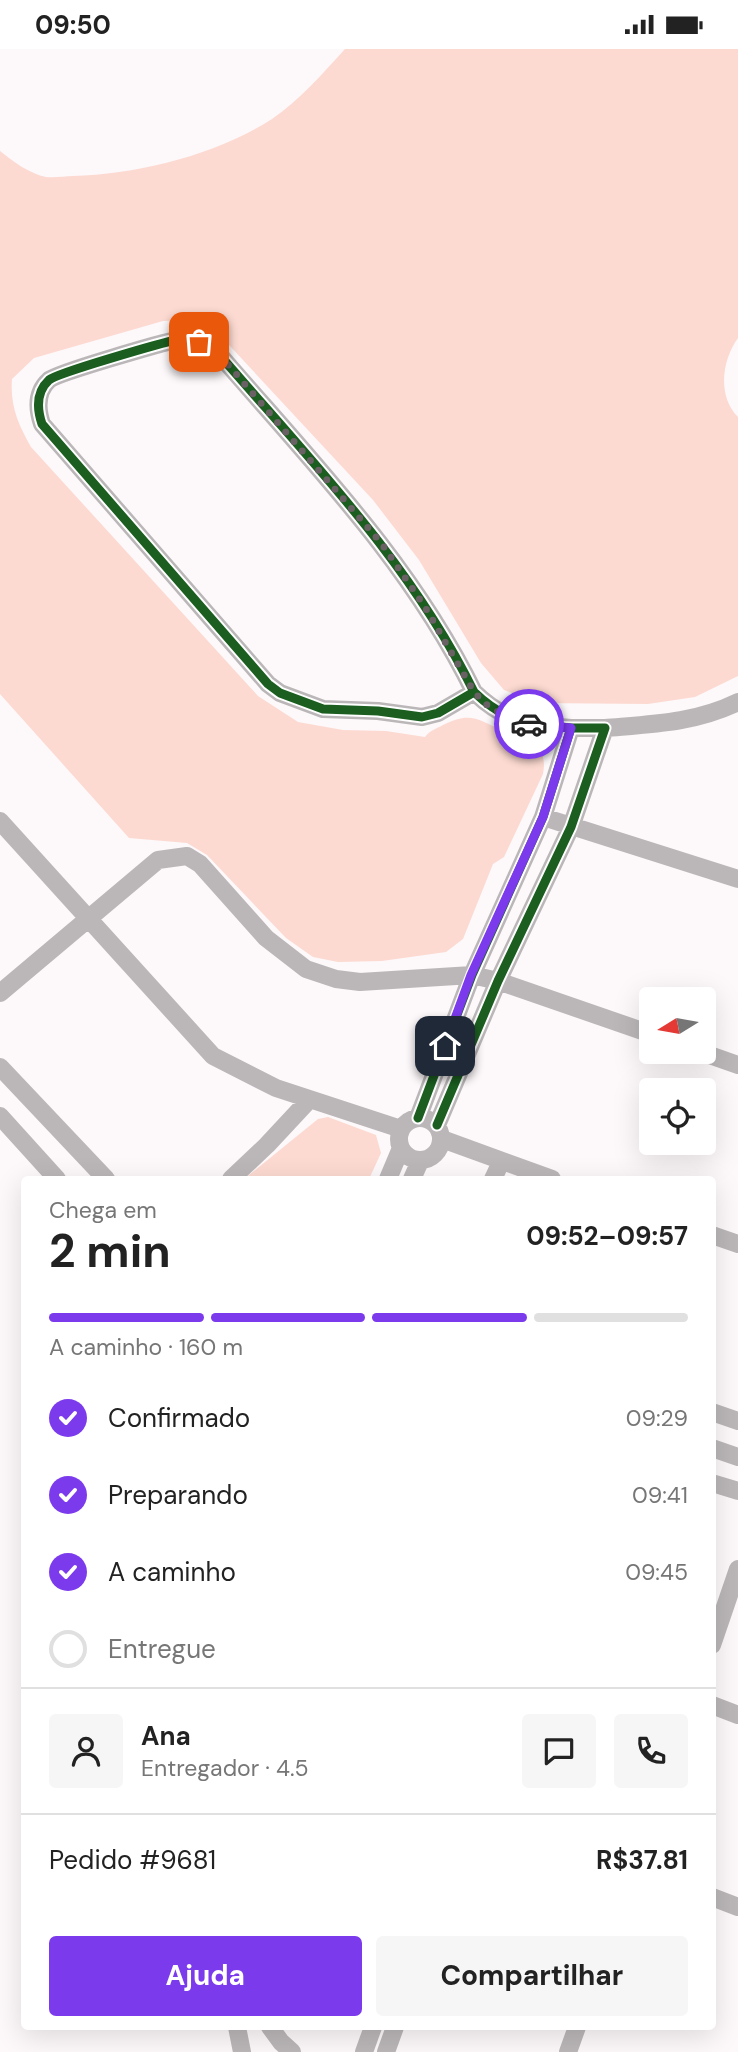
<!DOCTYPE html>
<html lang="pt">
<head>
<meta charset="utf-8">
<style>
	:root { --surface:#fff; --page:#f6f6f6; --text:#222; --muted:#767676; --line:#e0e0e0; --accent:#7c3aed }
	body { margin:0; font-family:"DM Sans",sans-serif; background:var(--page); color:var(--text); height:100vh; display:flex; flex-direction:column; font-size:26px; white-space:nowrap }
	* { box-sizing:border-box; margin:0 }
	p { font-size:23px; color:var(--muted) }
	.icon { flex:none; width:38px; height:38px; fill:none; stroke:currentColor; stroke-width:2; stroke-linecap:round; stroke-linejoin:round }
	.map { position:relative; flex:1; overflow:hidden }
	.panel { position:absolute; left:21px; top:1127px; width:695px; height:854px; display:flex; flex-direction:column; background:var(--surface); border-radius:7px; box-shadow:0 7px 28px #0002 }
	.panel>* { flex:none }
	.needle { width:46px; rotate:259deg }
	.buttons { position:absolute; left:639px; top:938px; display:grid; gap:14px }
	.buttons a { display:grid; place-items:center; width:77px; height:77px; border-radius:7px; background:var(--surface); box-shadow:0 7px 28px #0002; font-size:35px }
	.pin { position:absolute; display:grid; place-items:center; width:60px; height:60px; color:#fff; margin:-30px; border-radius:14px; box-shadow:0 4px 10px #0006 }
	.courier { position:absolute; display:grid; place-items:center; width:70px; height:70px; margin:-35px; border:5px solid #7c3aed; border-radius:50%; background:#fff; color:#222; box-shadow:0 2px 9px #0007 }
	.summary em { font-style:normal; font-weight:700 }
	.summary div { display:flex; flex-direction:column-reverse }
	.summary { display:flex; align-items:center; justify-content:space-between; height:119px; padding:0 28px }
	h1 { font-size:46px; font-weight:700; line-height:52px }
	.bar { display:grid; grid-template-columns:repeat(4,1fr); gap:10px 7px; align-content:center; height:84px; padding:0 28px }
	.bar i { height:9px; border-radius:5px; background:var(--line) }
	.bar .selected { background:var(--accent) }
	.bar p { grid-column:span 4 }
	.line { display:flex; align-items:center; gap:18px; padding:0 28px; border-top:2px solid var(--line) }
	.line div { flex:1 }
	.round { display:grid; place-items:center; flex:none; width:74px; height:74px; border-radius:7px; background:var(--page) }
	ol { padding:0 28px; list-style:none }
	li { display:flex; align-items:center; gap:21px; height:77px }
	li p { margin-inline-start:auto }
	li .icon { padding:7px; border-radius:50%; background:var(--accent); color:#fff; stroke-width:4 }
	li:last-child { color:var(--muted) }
	li i { width:38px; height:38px; border:4px solid var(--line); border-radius:50% }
	.button { display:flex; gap:14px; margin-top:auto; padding:14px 28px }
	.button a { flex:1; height:80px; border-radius:7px; background:var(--accent); color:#fff; font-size:28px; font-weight:700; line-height:80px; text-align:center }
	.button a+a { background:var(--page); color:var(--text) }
	.status { display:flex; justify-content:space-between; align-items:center; height:49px; padding:0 35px; background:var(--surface); direction:ltr }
	.status svg { height:19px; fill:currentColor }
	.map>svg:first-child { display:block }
</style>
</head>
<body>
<div class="status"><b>09:50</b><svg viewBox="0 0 49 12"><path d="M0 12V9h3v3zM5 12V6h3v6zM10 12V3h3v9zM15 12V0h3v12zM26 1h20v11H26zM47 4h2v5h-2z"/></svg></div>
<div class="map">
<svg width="738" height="2003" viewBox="0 0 738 2003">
	<rect width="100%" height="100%" fill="#fdf8fa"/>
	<path fill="#fcdad1" d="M345 0H738V289C722 311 717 347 738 368V627L695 648 648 655 537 654 504 641 481 614 419 511 373 451 216 282 192 271 163 272 34 309 12 330C10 357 18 375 31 398L258 647 298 673 343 681 386 682 425 688C430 681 436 680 443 676 471 662 478 671 504 682 526 692 549 693 543 725L504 808 493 815 463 890 446 903 382 912 338 913 313 908 286 889 207 806 187 794 129 789 0 645V102C12 112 30 125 46 128 55 129 65 127 73 127 139 125 216 106 272 70 300 51 322 25 345 0Z
		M328 1068 376 1086 381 1104 369 1130H244L318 1070Z"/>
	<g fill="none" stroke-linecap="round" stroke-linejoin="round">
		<path stroke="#bbb7b9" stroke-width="18" d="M474 643C411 514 310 411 218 304 205 297 193 290 177 291 164 293 57 324 49 331 36 343 37 360 42 375L268 635 280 644 323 660 378 662 422 668 438 664 474 643C505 673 529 676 571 679
			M605 679C652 675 695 674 738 653
			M543 768 738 830
			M0 772 213 1007 276 1039 401 1080
			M0 944 158 811 187 807 200 815 266 889 306 920 336 930 360 933 472 926 498 932 651 985
			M701 1003 738 1016
			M0 1018 106 1130
			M0 1067 57 1130
			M399 1090a21 21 0 1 1 42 0a21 21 0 1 1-42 0Z
			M418 1069 472 926 543 768 571 679H605L571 778 498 932 437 1076
			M442 1090 552 1130
			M231 1130 267 1096 308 1052
			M388 1130 401 1099
			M412 1130 420 1112
			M493 1130 501 1113
			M712 1186 738 1195
			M712 1363 738 1372
			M712 1399 738 1408
			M712 1434 738 1442
			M712 1596 738 1520
			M712 1656 738 1666
			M712 1848 738 1858
			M237 1978 242 2003
			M270 1978 281 1993 292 2003
			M364 2003 373 1978
			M386 2003 395 1978
			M568 2003 577 1978"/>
		<g stroke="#fff" stroke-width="13">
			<path id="cycleway" d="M474 643C411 514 310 411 218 304 205 297 193 290 177 291 164 293 57 324 49 331 36 343 37 360 42 375L268 635 280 644 323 660 378 662 422 668 438 664 474 643C505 673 529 676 571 679
				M418 1069 472 926 543 768 571 679H605L571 778 498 932 437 1076"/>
		</g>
		<use href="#cycleway" stroke="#1b5e20" stroke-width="9"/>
	</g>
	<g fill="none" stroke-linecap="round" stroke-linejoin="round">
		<path stroke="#696163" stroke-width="7" stroke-dasharray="0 12.6" d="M199 293 218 304 382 495 425 558 474 643 489 658 506 667 529 675"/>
		<path stroke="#7c3aed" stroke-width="9" d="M445 997 471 926 543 768 571 679 529 675"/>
	</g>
</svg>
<div class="buttons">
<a><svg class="needle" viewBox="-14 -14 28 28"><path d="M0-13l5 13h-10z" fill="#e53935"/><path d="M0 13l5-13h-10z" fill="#767676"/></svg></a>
<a><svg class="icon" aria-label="locate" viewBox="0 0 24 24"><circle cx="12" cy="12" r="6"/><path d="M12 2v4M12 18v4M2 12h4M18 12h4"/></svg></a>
</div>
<div class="pin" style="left:199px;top:293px;background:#ea580c"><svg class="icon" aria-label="bag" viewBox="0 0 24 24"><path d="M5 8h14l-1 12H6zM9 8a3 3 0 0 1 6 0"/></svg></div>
<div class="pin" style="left:445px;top:997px;background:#1f2937"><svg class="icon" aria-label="home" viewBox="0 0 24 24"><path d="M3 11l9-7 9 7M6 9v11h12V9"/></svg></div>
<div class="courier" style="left:529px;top:675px"><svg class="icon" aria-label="car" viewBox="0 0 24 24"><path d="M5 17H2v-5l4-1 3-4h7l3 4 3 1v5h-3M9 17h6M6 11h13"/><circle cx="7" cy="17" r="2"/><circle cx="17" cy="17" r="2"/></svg></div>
<section class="panel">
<div class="summary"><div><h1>2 min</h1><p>Chega em</p></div><em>09:52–09:57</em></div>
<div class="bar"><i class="selected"></i><i class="selected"></i><i class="selected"></i><i></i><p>A caminho · 160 m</p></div>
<ol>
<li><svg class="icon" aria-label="check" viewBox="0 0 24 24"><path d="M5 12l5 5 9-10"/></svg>Confirmado<p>09:29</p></li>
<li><svg class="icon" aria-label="check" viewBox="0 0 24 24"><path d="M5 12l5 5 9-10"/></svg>Preparando<p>09:41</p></li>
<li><svg class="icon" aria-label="check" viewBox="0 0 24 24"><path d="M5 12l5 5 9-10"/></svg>A caminho<p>09:45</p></li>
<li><i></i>Entregue</li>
</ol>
<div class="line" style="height:126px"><a class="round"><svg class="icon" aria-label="person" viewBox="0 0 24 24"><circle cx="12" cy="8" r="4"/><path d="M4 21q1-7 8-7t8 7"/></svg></a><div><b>Ana</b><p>Entregador · 4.5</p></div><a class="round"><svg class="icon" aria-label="chat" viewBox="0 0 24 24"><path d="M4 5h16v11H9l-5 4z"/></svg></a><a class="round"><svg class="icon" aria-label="phone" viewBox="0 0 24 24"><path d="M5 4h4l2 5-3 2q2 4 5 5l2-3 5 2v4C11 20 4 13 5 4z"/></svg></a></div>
<div class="line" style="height:91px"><div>Pedido #9681</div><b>R$37.81</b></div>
<div class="button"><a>Ajuda</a><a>Compartilhar</a></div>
</section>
</div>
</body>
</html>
